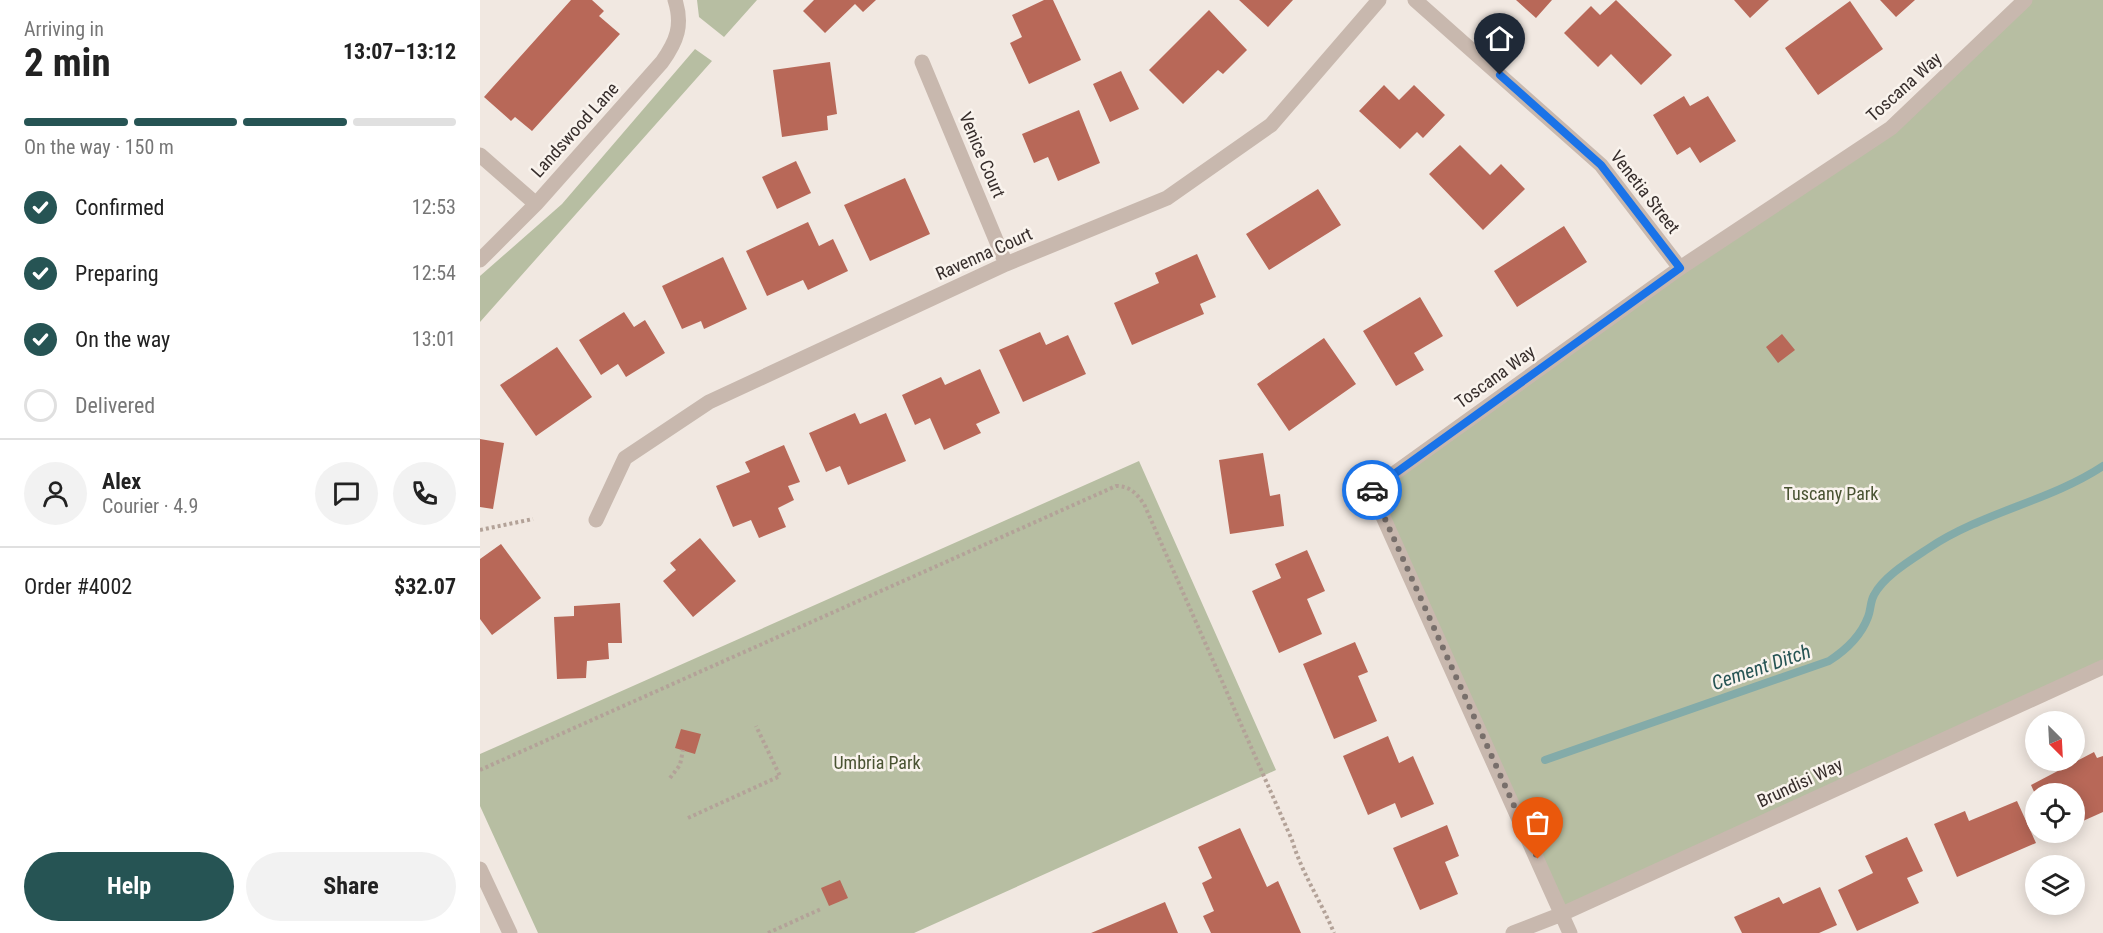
<!DOCTYPE html>
<html lang="en">
<head>
<meta charset="utf-8">
<style>
	:root { --surface:#fff; --page:#f2f2f2; --text:#222; --muted:#767676; --line:#e0e0e0; --accent:#265454 }
	body { margin:0; font-family:"Roboto Condensed",sans-serif; background:var(--page); color:var(--text); height:100vh; display:flex; flex-direction:column; font-size:22px; white-space:nowrap }
	* { box-sizing:border-box; margin:0 }
	p { font-size:20px; color:var(--muted) }
	.icon { flex:none; width:33px; height:33px; fill:none; stroke:currentColor; stroke-width:2; stroke-linecap:round; stroke-linejoin:round }
	.map { position:relative; flex:1; overflow:hidden }
	.drawer { display:flex; flex-direction:column; background:var(--surface); width:480px }
	.drawer>* { flex:none }
	.needle { width:39px; rotate:156deg }
	.buttons { position:absolute; left:1545px; top:711px; display:grid; gap:12px }
	.buttons a { display:grid; place-items:center; width:60px; height:60px; border-radius:50%; background:var(--surface); box-shadow:0 3px 15px #0003; font-size:30px }
	.pin { position:absolute; display:grid; place-items:center; width:51px; height:51px; color:#fff; margin:-62px -26px; border-radius:50% 50% 50% 0; rotate:-45deg; box-shadow:0 0 6px #0007 }
	.pin .icon { rotate:45deg }
	.courier { position:absolute; display:grid; place-items:center; width:60px; height:60px; margin:-30px; border:4px solid #1a73e8; border-radius:50%; background:#fff; color:#222; box-shadow:0 2px 8px #0007 }
	.summary em { font-style:normal; font-weight:700 }
	.summary div { display:flex; flex-direction:column-reverse }
	.summary { display:flex; align-items:center; justify-content:space-between; height:102px; padding:0 24px }
	h1 { font-size:39px; font-weight:700; line-height:45px }
	.bar { display:grid; grid-template-columns:repeat(4,1fr); gap:9px 6px; align-content:center; height:72px; padding:0 24px }
	.bar i { height:8px; border-radius:4px; background:var(--line) }
	.bar .active { background:var(--accent) }
	.bar p { grid-column:span 4 }
	.line { display:flex; align-items:center; gap:15px; padding:0 24px; border-top:2px solid var(--line) }
	.line div { flex:1 }
	.round { display:grid; place-items:center; flex:none; width:63px; height:63px; border-radius:32px; background:var(--page) }
	ol { padding:0 24px; list-style:none }
	li { display:flex; align-items:center; gap:18px; height:66px }
	li p { margin-inline-start:auto }
	li .icon { padding:6px; border-radius:50%; background:var(--accent); color:#fff; stroke-width:4 }
	li:last-child { color:var(--muted) }
	li i { width:33px; height:33px; border:3px solid var(--line); border-radius:50% }
	.action { display:flex; gap:12px; margin-top:auto; padding:12px 24px }
	.action a { flex:1; height:69px; border-radius:36px; background:var(--accent); color:#fff; font-size:24px; font-weight:700; line-height:69px; text-align:center }
	.action a+a { background:var(--page); color:var(--text) }
	main { display:flex; flex:1; min-height:0 }
	.map>svg:first-child { display:block }
</style>
</head>
<body>
<main>
<section class="drawer">
<div class="summary"><div><h1>2 min</h1><p>Arriving in</p></div><em>13:07–13:12</em></div>
<div class="bar"><i class="active"></i><i class="active"></i><i class="active"></i><i></i><p>On the way · 150 m</p></div>
<ol>
<li><svg class="icon" aria-label="check" viewBox="0 0 24 24"><path d="M5 12l5 5 9-10"/></svg>Confirmed<p>12:53</p></li>
<li><svg class="icon" aria-label="check" viewBox="0 0 24 24"><path d="M5 12l5 5 9-10"/></svg>Preparing<p>12:54</p></li>
<li><svg class="icon" aria-label="check" viewBox="0 0 24 24"><path d="M5 12l5 5 9-10"/></svg>On the way<p>13:01</p></li>
<li><i></i>Delivered</li>
</ol>
<div class="line" style="height:108px"><a class="round"><svg class="icon" aria-label="person" viewBox="0 0 24 24"><circle cx="12" cy="8" r="4"/><path d="M4 21q1-7 8-7t8 7"/></svg></a><div><b>Alex</b><p>Courier · 4.9</p></div><a class="round"><svg class="icon" aria-label="chat" viewBox="0 0 24 24"><path d="M4 5h16v11H9l-5 4z"/></svg></a><a class="round"><svg class="icon" aria-label="phone" viewBox="0 0 24 24"><path d="M5 4h4l2 5-3 2q2 4 5 5l2-3 5 2v4C11 20 4 13 5 4z"/></svg></a></div>
<div class="line" style="height:78px"><div>Order #4002</div><b>$32.07</b></div>
<div class="action"><a>Help</a><a>Share</a></div>
</section>
<div class="map">
<svg width="1623" height="933" viewBox="0 0 1623 933">
	<rect width="100%" height="100%" fill="#f1e8e1"/>
	<path fill="#b7bea2" d="M217 0H277L244 37 219 17Z
		M1545 0H1623V667L1082 914 891 490 1411 128Z
		M215 49 232 61 0 322V276L82 204Z
		M659 461 796 770 434 933H58L0 806V754Z"/>
	<g fill="none" stroke-linecap="round" stroke-linejoin="round">
		<path stroke="#83aba9" stroke-width="8" d="M1065 760 1349 661C1366 650 1381 636 1388 617 1391 610 1390 602 1394 595 1404 576 1431 560 1449 548 1503 512 1570 501 1623 466"/>
	</g>
	<path fill="#b86858" d="M91 0H112L124 11 119 16 140 34 52 131 35 117 31 121 4 97Z
		M334 0H396L383 12 375 4 345 33 323 11Z
		M564 0H573L601 60 549 84 530 43 542 37 532 15Z
		M759 0H813L788 27Z
		M1036 0H1072L1056 18Z
		M1136 0 1192 55 1161 85 1131 54 1118 67 1084 33 1111 6 1120 15Z
		M1254 0H1289L1270 18Z
		M1400 0H1435L1416 17Z
		M1370 1 1403 49 1338 95 1305 48Z
		M729 10 767 50 743 74 738 70 703 104 669 70Z
		M350 62 357 114 347 116 348 130 302 137 293 70Z
		M641 71 659 109 630 122 613 84Z
		M904 85 919 100 934 85 965 115 943 138 937 132 920 149 879 111Z
		M1204 96 1210 106 1228 96 1256 141 1220 163 1210 147 1197 155 1173 115Z
		M599 110 620 163 578 181 568 157 554 163 542 134Z
		M980 145 1010 175 1021 164 1045 189 1003 230 949 174Z
		M316 161 331 193 297 209 282 177Z
		M425 178 450 234 390 261 364 205Z
		M838 189 861 225 789 270 766 234Z
		M328 222 339 246 353 239 368 271 328 290 323 280 287 296 266 251Z
		M1084 226 1107 262 1037 307 1014 271Z
		M717 254 736 297 720 304 724 314 652 345 634 303 679 283 675 273Z
		M243 257 267 309 224 329 221 321 202 329 182 286Z
		M940 297 963 336 934 353 944 370 916 386 883 331Z
		M144 312 154 327 165 320 185 353 146 377 138 364 121 375 99 340Z
		M560 332 566 345 588 335 606 374 543 402 519 350Z
		M1302 334 1315 350 1298 363 1286 347Z
		M844 338 876 384 809 431 777 384Z
		M77 347 112 397 56 436 20 385Z
		M500 369 520 413 496 424 501 433 464 450 450 418 435 425 422 395 461 377 465 385Z
		M375 413 380 424 406 413 426 461 368 485 360 466 346 472 329 433Z
		M0 439 24 443 13 509 0 507Z
		M304 445 320 482 308 486 314 500 298 508 306 527 279 538 271 520 253 527 236 486 270 472 265 462Z
		M783 453 790 496 800 494 804 526 750 534 739 460Z
		M220 538 256 581 213 617 183 581 196 570 190 563Z
		M21 544 61 598 12 635 0 619V559Z
		M827 550 845 591 827 599 842 634 799 653 772 591 801 578 795 564Z
		M140 603 142 643H128L129 659 107 661 106 678 77 679 74 617 94 616V606Z
		M875 642 888 672 878 676 897 721 854 739 823 664Z
		M201 729 221 734 215 754 195 748Z
		M908 736 919 763 933 756 954 804 921 818 915 803 888 815 863 756Z
		M1614 752 1617 758 1623 756V812L1594 825V794H1555L1551 785Z
		M1537 801 1556 843 1477 877 1454 824 1485 811 1489 821Z
		M967 825 979 856 965 862 978 894 940 910 913 848Z
		M760 828 787 887 798 881 821 933H731L723 916 734 911 722 883 732 878 718 847Z
		M1427 837 1443 871 1427 878 1439 903 1377 931 1358 890 1393 873 1385 856Z
		M360 880 368 898 349 906 341 888Z
		M1340 887 1357 925 1339 933H1262L1254 917 1299 897 1303 904Z
		M685 902 698 933H611Z"/>
	<g fill="none" stroke-linecap="round" stroke-linejoin="round">
		<path stroke="#b3a298" stroke-width="4" stroke-dasharray="3 3" stroke-linecap="butt" d="M0 530 53 519
			M0 770 636 486C650 486 656 493 664 504L812 840C822 874 841 901 854 933
			M190 778 200 765 203 750
			M208 818 300 776 276 726
			M288 933 341 909"/>
		<path stroke="#c8b8ae" stroke-width="15" d="M935 0 1121 165 1200 268
			M442 62 526 264
			M0 155 56 204
			M0 260 56 204 182 62C197 41 203 25 195 0
			M116 520 145 458 229 402 526 264 687 198 791 125 899 0
			M0 869 30 933
			M1033 933 1082 914 1623 667
			M1090 933 891 490 1200 268 1411 128 1545 0"/>
	</g>
	<g fill="none" stroke-linecap="round" stroke-linejoin="round">
		<path stroke="#786f6b" stroke-width="6" stroke-dasharray="0 10.8" d="M892 490 1058 859"/>
		<path stroke="#1a73e8" stroke-width="8" d="M892 490 1200 268 1121 165 1020 75"/>
	</g>
	<g text-anchor="middle" stroke-width="5" stroke-linejoin="round" paint-order="stroke">
		<g font-size="18" fill="#372e2c" stroke="#f9f3ed">
			<text transform="translate(1424 87) rotate(-42)" y="6">Toscana Way</text>
			<text transform="translate(95 130) rotate(-48)" y="6">Landswood Lane</text>
			<text transform="translate(502 155) rotate(67)" y="6">Venice Court</text>
			<text transform="translate(1165 192) rotate(52)" y="6">Venetia Street</text>
			<text transform="translate(504 254) rotate(-24)" y="6">Ravenna Court</text>
			<text transform="translate(1015 377) rotate(-36)" y="6">Toscana Way</text>
			<text transform="translate(1320 783) rotate(-25)" y="6">Brundisi Way</text>
		</g>
		<g font-size="18" fill="#495332" stroke="#f9f3ed">
			<text x="1351" y="500">Tuscany Park</text>
			<text x="397" y="769">Umbria Park</text>
		</g>
		<g font-size="20" font-style="italic" fill="#265454" stroke="#f9f3ed">
			<text transform="translate(1281 667) rotate(-19)" y="7">Cement Ditch</text>
		</g>
	</g>
</svg>
<div class="buttons">
<a><svg class="needle" viewBox="-14 -14 28 28"><path d="M0-13l5 13h-10z" fill="#e53935"/><path d="M0 13l5-13h-10z" fill="#767676"/></svg></a>
<a><svg class="icon" aria-label="locate" viewBox="0 0 24 24"><circle cx="12" cy="12" r="6"/><path d="M12 2v4M12 18v4M2 12h4M18 12h4"/></svg></a>
<a><svg class="icon" aria-label="layers" viewBox="0 0 24 24"><path d="M12 4l9 5-9 5-9-5zM3 14l9 5 9-5"/></svg></a>
</div>
<div class="pin" style="left:1058px;top:859px;background:#ea580c"><svg class="icon" aria-label="bag" viewBox="0 0 24 24"><path d="M5 8h14l-1 12H6zM9 8a3 3 0 0 1 6 0"/></svg></div>
<div class="pin" style="left:1020px;top:75px;background:#1f2937"><svg class="icon" aria-label="home" viewBox="0 0 24 24"><path d="M3 11l9-7 9 7M6 9v11h12V9"/></svg></div>
<div class="courier" style="left:892px;top:490px"><svg class="icon" aria-label="car" viewBox="0 0 24 24"><path d="M5 17H2v-5l4-1 3-4h7l3 4 3 1v5h-3M9 17h6M6 11h13"/><circle cx="7" cy="17" r="2"/><circle cx="17" cy="17" r="2"/></svg></div>
</div>
</main>
</body>
</html>
